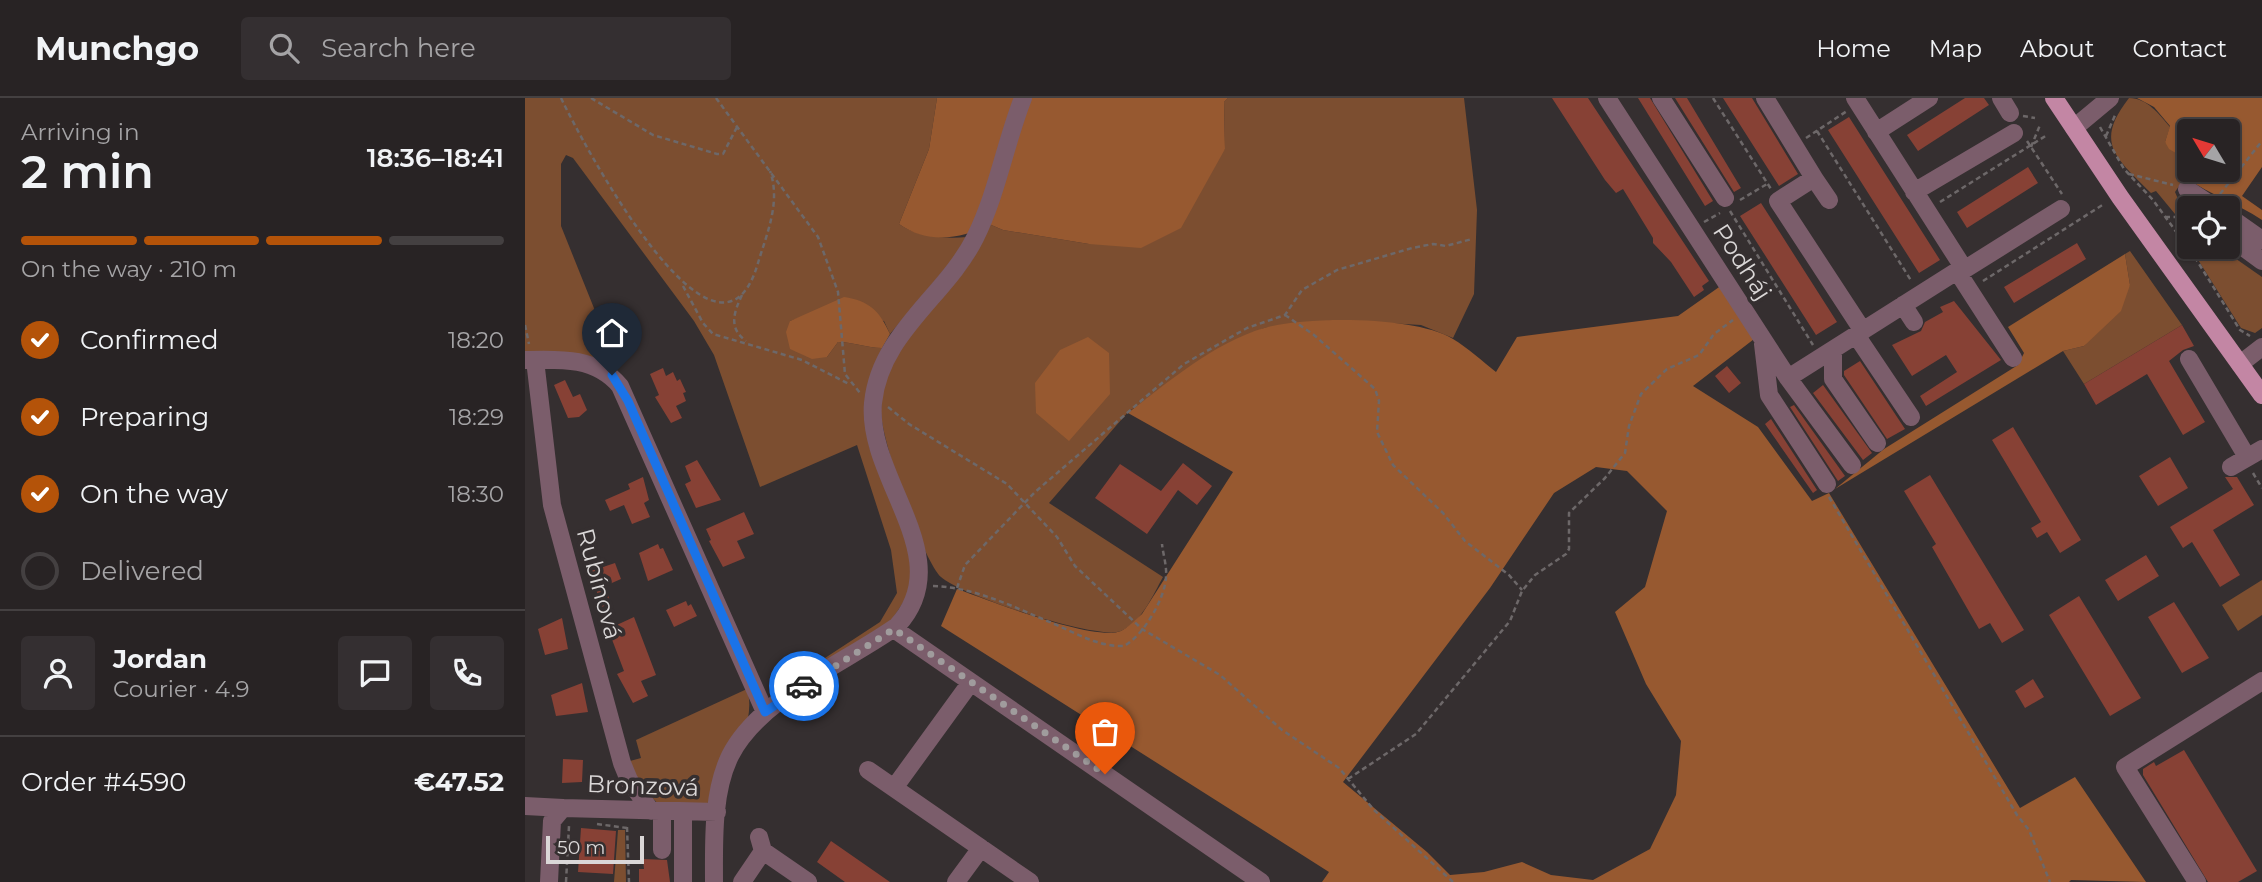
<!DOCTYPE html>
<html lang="en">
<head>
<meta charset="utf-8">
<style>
	:root { --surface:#282324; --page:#342f31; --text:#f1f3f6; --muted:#a5a4a6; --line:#444041; --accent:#b45309 }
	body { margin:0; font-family:Montserrat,sans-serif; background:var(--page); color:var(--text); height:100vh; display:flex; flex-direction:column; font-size:26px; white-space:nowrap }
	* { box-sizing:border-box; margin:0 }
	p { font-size:23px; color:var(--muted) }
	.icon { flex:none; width:38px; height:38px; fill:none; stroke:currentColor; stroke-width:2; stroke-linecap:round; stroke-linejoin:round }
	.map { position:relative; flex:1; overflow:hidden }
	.sheet { display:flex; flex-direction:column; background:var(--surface); width:525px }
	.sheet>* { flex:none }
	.needle { width:46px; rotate:308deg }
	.tools { position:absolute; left:1652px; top:21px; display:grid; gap:14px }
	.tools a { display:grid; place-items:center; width:63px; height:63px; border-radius:7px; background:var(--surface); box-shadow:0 2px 5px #0004,0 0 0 2px var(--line); font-size:35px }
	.scale { position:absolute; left:21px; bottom:18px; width:98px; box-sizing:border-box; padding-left:7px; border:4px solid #dad7d7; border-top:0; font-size:19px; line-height:24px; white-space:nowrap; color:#dad7d7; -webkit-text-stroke:5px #352f30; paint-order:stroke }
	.pin { position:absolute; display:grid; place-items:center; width:60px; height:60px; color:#fff; margin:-72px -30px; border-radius:50% 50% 50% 0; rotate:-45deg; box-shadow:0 0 7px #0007 }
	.pin .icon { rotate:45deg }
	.courier { position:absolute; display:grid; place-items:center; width:70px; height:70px; margin:-35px; border:5px solid #1a73e8; border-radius:50%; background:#fff; color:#222; box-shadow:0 2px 9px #0007 }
	.headline em { font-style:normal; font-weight:600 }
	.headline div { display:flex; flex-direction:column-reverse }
	.headline { display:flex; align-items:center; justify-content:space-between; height:119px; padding:0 21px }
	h1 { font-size:46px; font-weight:600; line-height:52px }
	.bar { display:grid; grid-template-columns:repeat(4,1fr); gap:10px 7px; align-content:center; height:84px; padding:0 21px }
	.bar i { height:9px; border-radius:5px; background:var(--line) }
	.bar .current { background:var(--accent) }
	.bar p { grid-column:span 4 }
	.line { display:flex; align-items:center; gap:18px; padding:0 21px; border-top:2px solid var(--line) }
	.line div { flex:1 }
	.round { display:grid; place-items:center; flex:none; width:74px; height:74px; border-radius:7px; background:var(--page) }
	ol { padding:0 21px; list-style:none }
	li { display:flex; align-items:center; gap:21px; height:77px }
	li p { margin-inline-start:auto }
	li .icon { padding:7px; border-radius:50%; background:var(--accent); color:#fff; stroke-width:4 }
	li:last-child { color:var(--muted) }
	li i { width:38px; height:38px; border:4px solid var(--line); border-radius:50% }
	header { display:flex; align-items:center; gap:42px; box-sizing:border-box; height:98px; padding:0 35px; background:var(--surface); border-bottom:2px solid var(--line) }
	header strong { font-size:33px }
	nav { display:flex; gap:38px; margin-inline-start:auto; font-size:24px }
	.search { width:490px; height:63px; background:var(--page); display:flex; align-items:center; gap:18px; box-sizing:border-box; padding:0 24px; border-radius:7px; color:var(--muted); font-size:26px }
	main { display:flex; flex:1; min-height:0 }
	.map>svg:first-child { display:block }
</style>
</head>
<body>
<header>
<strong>Munchgo</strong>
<div class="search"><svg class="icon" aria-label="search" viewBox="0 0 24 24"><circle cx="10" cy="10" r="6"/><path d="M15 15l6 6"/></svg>Search here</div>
<nav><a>Home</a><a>Map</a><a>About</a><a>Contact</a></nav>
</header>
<main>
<section class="sheet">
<div class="headline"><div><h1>2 min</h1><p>Arriving in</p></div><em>18:36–18:41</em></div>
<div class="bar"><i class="current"></i><i class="current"></i><i class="current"></i><i></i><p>On the way · 210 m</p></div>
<ol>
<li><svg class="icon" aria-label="check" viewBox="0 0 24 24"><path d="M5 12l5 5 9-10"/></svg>Confirmed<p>18:20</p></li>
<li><svg class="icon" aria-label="check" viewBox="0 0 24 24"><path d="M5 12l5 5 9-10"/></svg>Preparing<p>18:29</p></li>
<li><svg class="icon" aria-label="check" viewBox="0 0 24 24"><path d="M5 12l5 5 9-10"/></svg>On the way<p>18:30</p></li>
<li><i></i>Delivered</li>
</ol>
<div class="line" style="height:126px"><a class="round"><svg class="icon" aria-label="person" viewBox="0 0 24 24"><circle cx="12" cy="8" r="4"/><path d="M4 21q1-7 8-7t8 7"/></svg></a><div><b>Jordan</b><p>Courier · 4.9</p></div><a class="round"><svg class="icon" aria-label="chat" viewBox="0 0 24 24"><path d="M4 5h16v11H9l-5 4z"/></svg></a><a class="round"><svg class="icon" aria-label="phone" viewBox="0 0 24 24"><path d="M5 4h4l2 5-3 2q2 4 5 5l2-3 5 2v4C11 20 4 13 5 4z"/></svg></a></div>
<div class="line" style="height:91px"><div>Order #4590</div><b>€47.52</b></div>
</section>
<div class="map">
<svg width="1737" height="784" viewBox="0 0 1737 784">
	<rect width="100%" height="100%" fill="#352f30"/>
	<path fill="#7c4e30" d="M0 0H412L404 51 374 126C392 139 420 141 442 139L428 161 365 236 359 223 290 214 265 223 302 259 313 244C329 244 341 250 357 250L347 274 341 330 345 351 386 453 385 494 364 526 252 595 248 594 355 524 372 495 366 452 332 347 235 389 189 257 169 223 48 60 41 57 36 66V128L87 255 80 263 47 256H0Z
		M703 0H939L952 112 949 196 928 240 896 227 811 222 739 230 692 253 603 314 524 405 638 479C628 497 617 524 596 533 574 543 435 497 416 479 398 463 354 337 356 311 358 255 404 217 436 177 449 162 457 144 464 126L478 132 564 146 700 51 699 4Z
		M1604 0C1622 0 1634 16 1645 29L1640 44 1656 58 1660 79 1650 94 1659 115 1650 116 1631 93 1626 95C1592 60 1568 46 1604 0Z
		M1665 149H1694L1737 179V230L1730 235 1716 230Z
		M1605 153 1657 227 1559 286 1538 253 1559 248 1605 187 1600 156Z
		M1737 482V517L1713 533 1697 507Z
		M222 591C233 626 202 669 188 701L181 706H133L110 680 105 663 116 660 111 642Z
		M93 732H100L101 784H89Z"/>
	<path fill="#975930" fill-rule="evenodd" d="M412 0H703L699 4 700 51 656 130 616 150 564 146 478 132 464 126C436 142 402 146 374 126L404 51Z
		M1612 0H1737V69L1717 98 1737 112V122C1712 105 1685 97 1660 79L1656 58 1644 51 1640 44 1645 28 1629 9ZM1664 33H1703V72H1664Z
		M1600 156 1605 187 1596 213 1559 248 1538 253 1310 391 1359 351 1493 267 1499 255 1483 229Z
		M1197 187 1233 238 1168 288 1233 329 1287 403 1304 395 1495 710 1550 679 1621 784 1546 782 1544 784H797L804 774 416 528 432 491C463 502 569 544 596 533 603 530 611 521 617 516L708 374 603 315C643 284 689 245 739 230 782 218 891 218 928 241 943 250 957 263 971 274L992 239 1153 218ZM1071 369 1102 373 1142 413 1120 489 1090 514 1121 586 1156 643 1151 697 1125 751 1068 782 1026 777 997 764 959 774 925 777 902 754 818 684 965 490 1029 395Z
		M319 199C344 203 354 212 365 236L357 250C341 250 329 244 313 244L302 259 287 261 265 251 261 234 265 223Z
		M563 239 584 255 585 296 544 343 511 315 510 285 535 252Z"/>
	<path fill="#874135" d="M1027 0H1063L1184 183 1177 188 1179 192 1169 199 1146 164 1128 145V140L1098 91 1091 95 1080 82Z
		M1113 0H1125L1188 103 1180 108Z
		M1150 0H1162L1216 90 1209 94Z
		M1198 0H1227L1273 76 1254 88Z
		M1440 0H1459L1464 7 1393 53 1382 37Z
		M1324 19 1415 162 1394 175 1303 32Z
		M1503 69 1513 85 1442 130 1432 114Z
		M1236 105 1312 224 1291 237 1215 118Z
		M1552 145 1561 161 1489 205 1479 189Z
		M1429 203 1476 262 1401 308 1395 298 1432 274 1421 257 1387 278 1367 247 1396 233 1400 224 1418 214 1415 209Z
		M1657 227 1669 248 1658 252 1644 263 1680 324 1658 337 1622 276 1571 307 1559 286Z
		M1335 263 1380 331 1362 341 1319 277V273Z
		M1202 268 1216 285 1204 295 1190 278Z
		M138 270 141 278 148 274 152 283 155 281 161 294 158 295 161 303 151 308 157 320 146 325 130 299 134 297 125 276Z
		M40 282 48 299 55 296 62 312 54 319 43 320 29 287Z
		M1298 287 1347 355 1338 362 1288 295Z
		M1269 307 1320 378 1313 383 1265 309Z
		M1246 321 1292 392 1288 395 1240 326Z
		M1488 329 1556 442 1535 455 1522 434 1512 440 1506 430 1516 424 1467 342Z
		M1645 359 1663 390 1633 408 1614 378Z
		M172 362 196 402 171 410 160 386 166 383 160 368Z
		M658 365 687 388 672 407 653 392 622 436 570 400 595 366 636 393Z
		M1405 377 1499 532 1477 545 1465 525 1454 531 1407 449 1411 446 1379 393Z
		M118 379 124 402 119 405 125 419 107 426 99 407 85 413 80 402 105 391 103 386Z
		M1700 379H1712L1729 407 1688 432 1715 477 1695 489 1667 444 1658 450 1645 429 1708 391Z
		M219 414 229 436 212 443 220 460 198 469 184 443 186 442 181 431Z
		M133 446 135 451 138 450 148 472 123 483 114 455Z
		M1621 457 1634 478 1593 503 1580 482Z
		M90 465 96 481 80 488 86 506 76 509 66 473Z
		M1554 498 1616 600 1585 618 1524 517Z
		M161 503 163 508 166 506 172 518 149 529 141 512Z
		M1649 504 1684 560 1657 575 1623 519Z
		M109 519 131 577 116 583 123 598 108 605 92 576 99 573 83 531Z
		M37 520 43 551 20 557 13 531Z
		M1508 581 1519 599 1500 610 1490 593Z
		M57 585 63 614 31 618 26 597Z
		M1659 652 1732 773 1713 784H1683L1618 677V671L1629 664 1631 668Z
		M38 661 58 662 57 684 37 685Z
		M56 730 91 733 88 776 53 774Z
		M306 743 365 784H320L292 764Z
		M118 761 142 762 145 784H114V771H119Z"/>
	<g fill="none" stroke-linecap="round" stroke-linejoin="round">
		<path stroke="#6d6869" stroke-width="2.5" stroke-dasharray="5 3.5" stroke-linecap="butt" d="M36 0C54 38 193 303 233 165 242 135 256 104 245 73
			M66 0 128 37 192 56H198L212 29
			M191 0 293 139 313 194 320 276 335 295
			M1188 0 1246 91
			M1498 18 1510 20
			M1575 29 1599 71 1628 102 1671 161 1715 232 1725 238
			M1292 33 1387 184
			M1581 38 1591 15
			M1281 40 1322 13
			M1502 43 1537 96
			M1506 49 1515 27
			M1604 76 1648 87
			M1695 96 1737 43
			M1215 102 1242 86
			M1415 104 1522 37
			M1205 113 1288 247
			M1640 119H1664
			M1179 124 1195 115
			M1458 183 1579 106
			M158 188 178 225 188 236 277 262 324 286
			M217 197C209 214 203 230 221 243
			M760 217 789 237 850 291 854 303 852 334 868 367 918 415 940 443 984 477 997 492
			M0 227 4 246
			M363 309 384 326 482 386 532 439 550 468 617 531 695 577 757 632 814 670 849 712 928 784
			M1728 375 1737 390
			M1304 399 1492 717 1504 732 1525 784
			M408 488C449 489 489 509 527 525 551 535 573 549 599 548 618 538 640 501 641 479 642 468 638 456 637 446
			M432 490 440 467 510 394 659 266 722 230 760 217 777 192 812 172 887 150 908 146 921 148 947 141
			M823 681 891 636 985 523 997 493 1010 477 1041 456 1044 451V415L1080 380 1100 355 1104 328 1116 296 1142 271 1174 257 1189 236 1208 222
			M72 726 102 730
			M102 729 104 784
			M41 784 44 728"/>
		<path stroke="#7b5d6b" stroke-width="18" d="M1082 0 1263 280 1327 367
			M1136 0 1200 100
			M1240 0 1289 80 1253 103 1338 233
			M1476 0 1485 15
			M1549 30 1585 0
			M1351 34 1404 0
			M1289 80 1304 102
			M1662 91 1686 107
			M1389 94 1489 35
			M1703 118 1737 142
			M1703 138 1737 163
			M1432 173 1488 260
			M1434 175 1536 111
			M1378 207 1389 224
			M1331 237 1386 319
			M1238 246 1244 297 1302 386
			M1308 252V281L1352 345
			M1664 261 1722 359
			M0 262C35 261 71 259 95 288L240 614
			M10 262 27 407 97 665 104 682 126 713
			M1715 266 1737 249
			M1263 280 1432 173 1436 166 1330 0
			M1706 369 1737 351
			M369 531 736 784
			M343 672 505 784
			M369 690 446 584
			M0 708 38 710
			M234 739 238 753 283 784
			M137 752V714
			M24 784 27 723 38 710 192 714
			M158 784V714
			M189 784C189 744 187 695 205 658 234 600 320 565 372 528 435 460 341 381 348 305 355 235 421 198 450 140 472 96 480 46 498 0
			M217 784 238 753
			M431 784 456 750
			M1672 784 1600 669 1737 583"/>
		<path stroke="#c386a4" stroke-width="18" d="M1529 0 1595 99 1737 297"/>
	</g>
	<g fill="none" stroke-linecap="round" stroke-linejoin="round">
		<path stroke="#a09c9d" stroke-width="7" stroke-dasharray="0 12.6" d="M279 588 369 531 580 676"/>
		<path stroke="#1a73e8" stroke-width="9" d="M87 277 103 303 240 614 279 588"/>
	</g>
	<g text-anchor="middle" stroke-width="7" stroke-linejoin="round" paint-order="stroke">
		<g font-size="24" fill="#dad7d7" stroke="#352f30">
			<text transform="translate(1217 164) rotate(57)" y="8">Podháj</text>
			<text transform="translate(74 486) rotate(75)" y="8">Rubínová</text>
			<text transform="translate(118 688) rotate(2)" y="8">Bronzová</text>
		</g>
	</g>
</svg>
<div class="tools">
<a><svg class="needle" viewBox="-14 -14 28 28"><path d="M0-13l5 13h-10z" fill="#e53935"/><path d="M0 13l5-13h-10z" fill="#a5a4a6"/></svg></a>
<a><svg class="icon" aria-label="locate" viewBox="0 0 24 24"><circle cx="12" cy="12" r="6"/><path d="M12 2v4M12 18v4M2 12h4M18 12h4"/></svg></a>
</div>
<div class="scale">50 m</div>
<div class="pin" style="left:580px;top:676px;background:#ea580c"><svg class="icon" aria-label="bag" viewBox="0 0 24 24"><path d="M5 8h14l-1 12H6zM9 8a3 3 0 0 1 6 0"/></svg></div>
<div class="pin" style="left:87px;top:277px;background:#1f2937"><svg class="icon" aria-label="home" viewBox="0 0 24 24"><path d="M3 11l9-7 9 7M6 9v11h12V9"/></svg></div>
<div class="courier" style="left:279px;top:588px"><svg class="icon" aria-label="car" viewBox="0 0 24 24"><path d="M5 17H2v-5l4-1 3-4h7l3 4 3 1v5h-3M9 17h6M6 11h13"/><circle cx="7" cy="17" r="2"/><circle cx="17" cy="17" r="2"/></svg></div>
</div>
</main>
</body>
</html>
